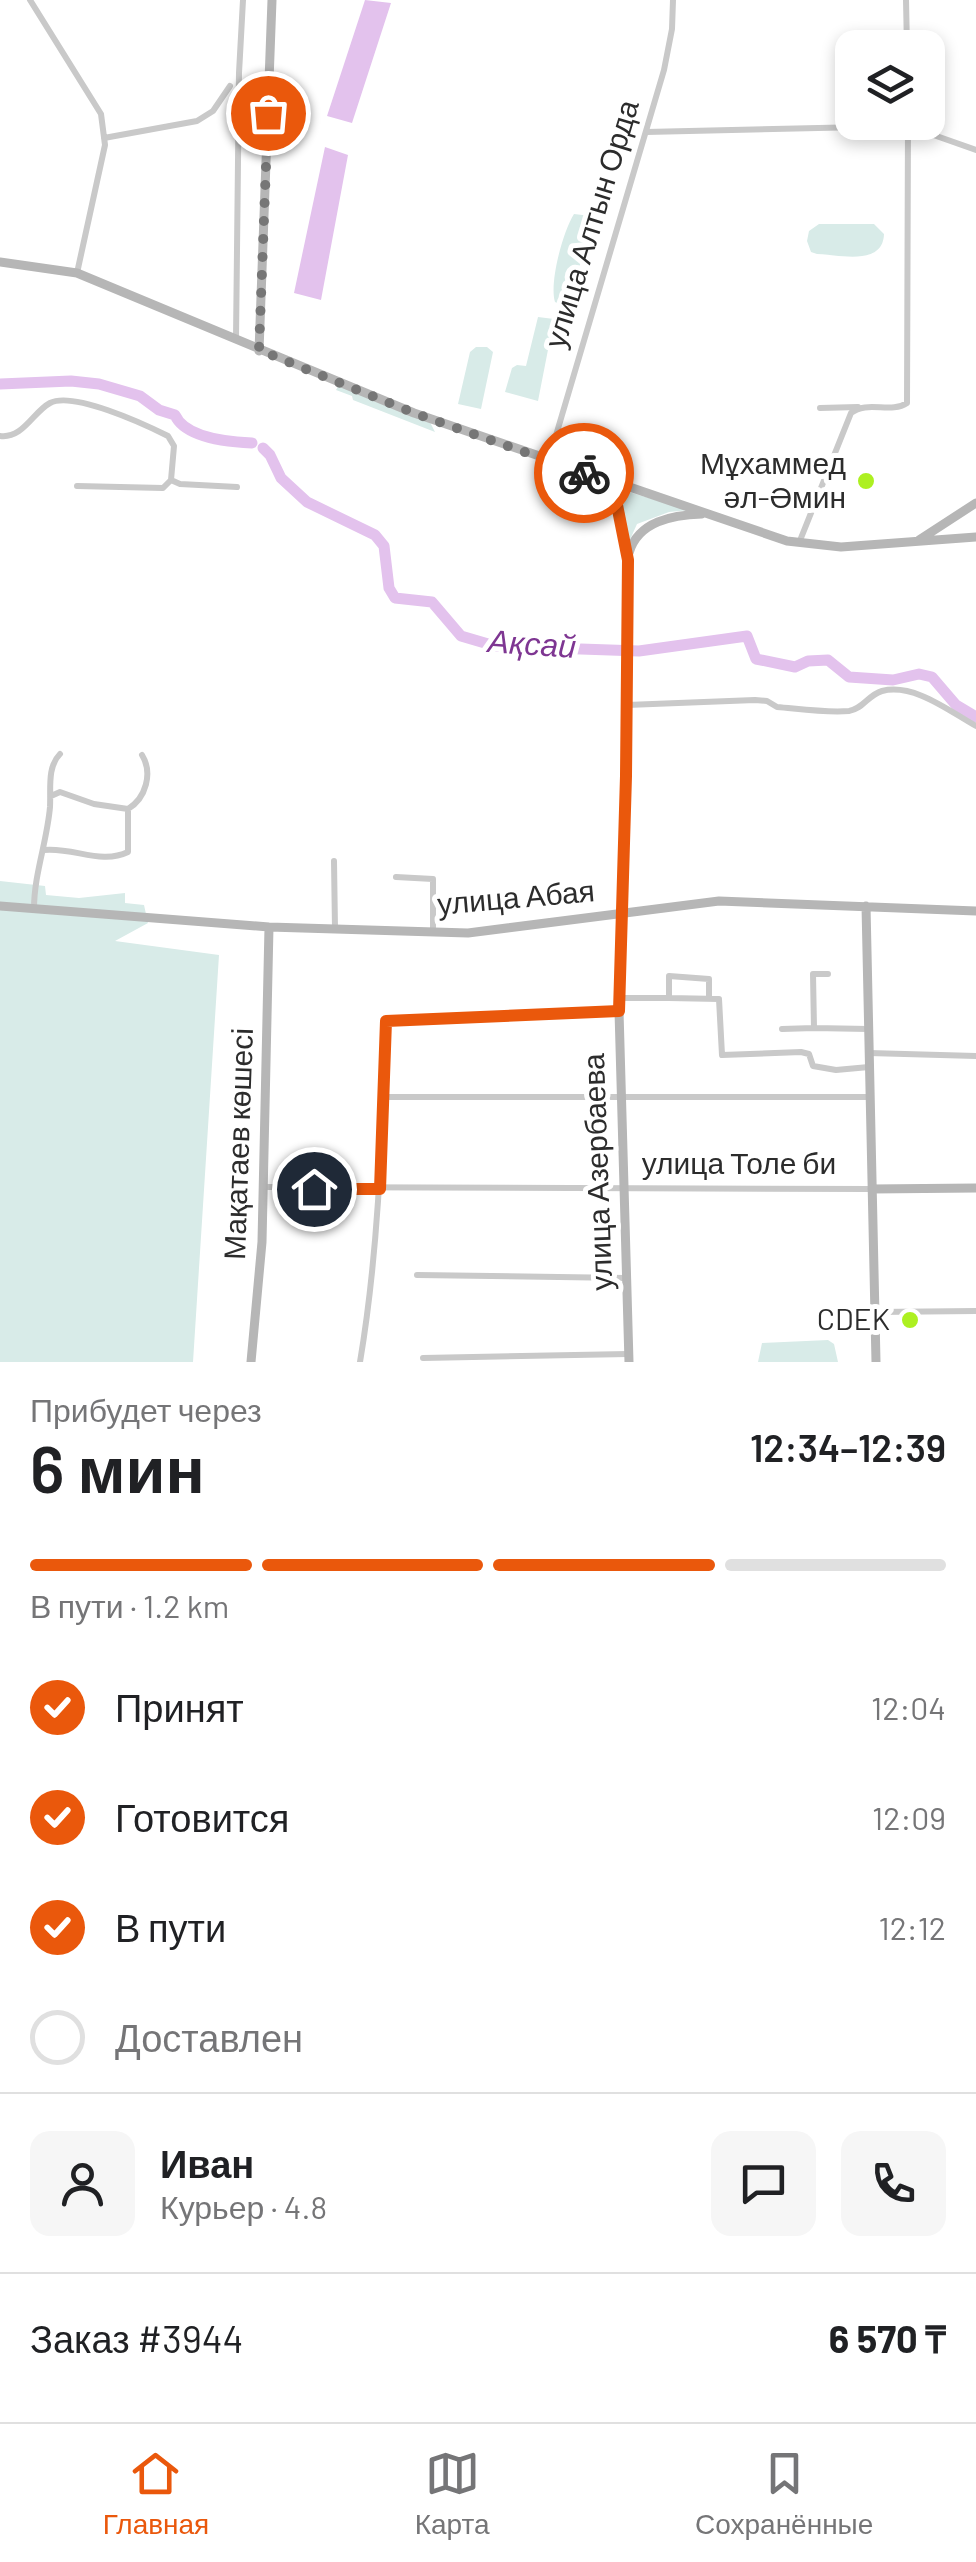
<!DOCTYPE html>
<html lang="ru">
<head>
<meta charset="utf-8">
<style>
	:root { --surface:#fff; --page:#f6f6f6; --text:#202124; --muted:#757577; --line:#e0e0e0; --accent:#ea580c }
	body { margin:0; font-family:Barlow,sans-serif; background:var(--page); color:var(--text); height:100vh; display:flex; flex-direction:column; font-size:38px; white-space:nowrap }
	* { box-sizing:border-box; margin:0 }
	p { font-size:32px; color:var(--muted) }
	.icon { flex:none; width:55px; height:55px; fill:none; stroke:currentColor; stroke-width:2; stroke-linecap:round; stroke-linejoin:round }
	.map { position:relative; height:1362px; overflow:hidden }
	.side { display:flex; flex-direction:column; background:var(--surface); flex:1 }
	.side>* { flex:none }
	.fabs { position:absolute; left:835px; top:30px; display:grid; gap:20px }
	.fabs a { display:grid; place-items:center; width:110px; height:110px; border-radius:20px; background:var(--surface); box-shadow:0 5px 15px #0003; font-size:50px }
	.pin { position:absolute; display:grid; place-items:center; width:85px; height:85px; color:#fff; margin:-42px; border:5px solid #fff; border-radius:50%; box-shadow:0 2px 10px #0007 }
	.courier { position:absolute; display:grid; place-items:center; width:100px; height:100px; margin:-50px; border:8px solid #ea580c; border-radius:50%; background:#fff; color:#222; box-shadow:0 2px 12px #0007 }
	.overview em { font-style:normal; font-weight:600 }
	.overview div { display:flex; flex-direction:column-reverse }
	.overview { display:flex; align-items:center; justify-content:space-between; height:170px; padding:0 30px }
	h1 { font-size:65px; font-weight:600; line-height:75px }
	.bar { display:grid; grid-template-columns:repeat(4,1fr); gap:15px 10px; align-content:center; height:120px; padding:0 30px }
	.bar i { height:12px; border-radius:8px; background:var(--line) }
	.bar .current { background:var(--accent) }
	.bar p { grid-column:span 4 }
	.line { display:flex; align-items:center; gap:25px; padding:0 30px; border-top:2px solid var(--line) }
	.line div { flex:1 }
	.round { display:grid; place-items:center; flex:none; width:105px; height:105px; border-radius:20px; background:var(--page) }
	ol { padding:0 30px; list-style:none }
	li { display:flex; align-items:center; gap:30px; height:110px }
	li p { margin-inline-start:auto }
	li .icon { padding:10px; border-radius:50%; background:var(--accent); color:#fff; stroke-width:4 }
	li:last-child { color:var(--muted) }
	li i { width:55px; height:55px; border:5px solid var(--line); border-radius:50% }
	.tab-bar { display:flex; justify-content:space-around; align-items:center; height:140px; border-top:2px solid var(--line); background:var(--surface); font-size:28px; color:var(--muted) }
	.tab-bar a { display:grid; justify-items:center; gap:5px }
	.tab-bar .current { color:var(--accent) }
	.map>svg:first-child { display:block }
</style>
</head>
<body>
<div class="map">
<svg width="976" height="1362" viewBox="0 0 976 1362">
	<rect width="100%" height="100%" fill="#fff"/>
	<path fill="#d8ebe8" d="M574 214 591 216 570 309 555 302C549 283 563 231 574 214Z
		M819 224H874L884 234C883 266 841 255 817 254L811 252 807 241 809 231Z
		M538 317 554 319 538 401 505 392 512 368 517 365 526 366Z
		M476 347H487L493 352 481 409 458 404 470 352Z
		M339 385 430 422 435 432 353 400 352 396 336 390Z
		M619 489 689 510 669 512 637 524 628 544Z
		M0 881 45 886 46 895 79 898 125 893V903L144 905 148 923 115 941 219 955 193 1362H0Z
		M828 1340 834 1344 838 1362H758L762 1343Z"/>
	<path fill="#e3c2ed" d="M365 0 391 3 352 123 327 116Z
		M325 147 348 155 321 300 294 293Z"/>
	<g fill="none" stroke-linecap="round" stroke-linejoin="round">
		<path stroke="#e3c2ed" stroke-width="11" d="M0 384 71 381 99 384 140 396 159 410 175 415C185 438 230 442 252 443
			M263 448 270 455 281 478 307 502 375 535 384 546 389 588 395 598 432 602 461 636 495 646 639 651 747 636 756 659 795 667 808 661 828 660 849 677 893 680 919 674 932 677 956 705 976 717"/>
		<path stroke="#c9c9c9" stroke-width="6" d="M30 0 101 114 105 145 77 273
			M906 0 907 48
			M646 132 908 126 976 150
			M104 138 197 121 213 111 230 86
			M236 339 239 73 243 0
			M820 408 858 407
			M0 436C23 439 33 412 50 403 73 391 144 424 168 436L174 446 171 480 180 484 237 487
			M549 459 664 70 672 29 673 0
			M77 486 163 488 171 480
			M799 543 851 413C867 400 891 414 907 403L908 122
			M627 705 755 700 767 701 777 707C800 709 826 713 849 711 863 709 868 695 882 691 914 683 949 711 976 726
			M51 796 60 792 94 804 128 809C146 798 153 773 142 755
			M44 850C74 847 101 865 128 852V809
			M334 861 335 929
			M396 877 433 879V932
			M34 909C34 874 47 842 50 807 51 789 47 767 60 754
			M619 998H669
			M709 998V979L669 976V998L719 999 722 1055 801 1052 809 1054 813 1066 836 1070 869 1067
			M814 1028 868 1029
			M782 1029 814 1028 813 974H828
			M869 1053 976 1056
			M383 1097H869
			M263 1187 872 1189
			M417 1275 626 1278
			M875 1312 976 1311
			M423 1358 628 1354
			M360 1362C379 1249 382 1135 386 1021L619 1011"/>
		<path stroke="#b6b6b6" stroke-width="9" d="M0 262 77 273 414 413 787 541 841 547 976 537
			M259 351 272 0
			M609 481 620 514 628 560 626 776 619 1011 629 1362
			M919 540 976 503
			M629 553C638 521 673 515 702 514
			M0 906 269 927 468 933 719 901 976 911
			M866 906 876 1362
			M872 1189 976 1188
			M251 1362 262 1242 269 927"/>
	</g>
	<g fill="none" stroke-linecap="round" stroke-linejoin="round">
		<path stroke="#767676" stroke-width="10" stroke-dasharray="0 18" d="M268 113 259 350 414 413 584 473"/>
		<path stroke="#ea580c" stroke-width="12" d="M314 1189H380L386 1021 619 1011 626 776 628 560 614 490 608 481 584 473"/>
	</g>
	<g fill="#adf021" stroke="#fff" stroke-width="4">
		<circle cx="866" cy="481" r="10"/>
		<circle cx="910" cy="1320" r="10"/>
	</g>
	<g text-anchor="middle" stroke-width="10" stroke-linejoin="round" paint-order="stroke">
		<g font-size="30" fill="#2c2c2c" stroke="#fff">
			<text transform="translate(592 224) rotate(-73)" y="10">улица Алтын Орда</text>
			<text transform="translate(516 898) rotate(-5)" y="10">улица Абая</text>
			<text transform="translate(239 1144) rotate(-88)" y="10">Мақатаев көшесі</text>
			<text x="739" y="1174">улица Толе би</text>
			<text transform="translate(598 1172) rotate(-92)" y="10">улица Азербаева</text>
		</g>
		<g font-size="30" fill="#2c2c2c" stroke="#fff" text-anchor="end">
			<text x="846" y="474">Мұхаммед<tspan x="846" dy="34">әл-Әмин</tspan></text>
			<text x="890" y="1330">CDEK</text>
		</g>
		<g font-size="32" font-style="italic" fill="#7e3692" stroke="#fff">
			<text transform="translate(532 644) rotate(4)" y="11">Ақсай</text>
		</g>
	</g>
</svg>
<div class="fabs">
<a><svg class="icon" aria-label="layers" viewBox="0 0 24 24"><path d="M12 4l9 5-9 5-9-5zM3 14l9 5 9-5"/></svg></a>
</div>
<div class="pin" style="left:268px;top:113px;background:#ea580c"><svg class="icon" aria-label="bag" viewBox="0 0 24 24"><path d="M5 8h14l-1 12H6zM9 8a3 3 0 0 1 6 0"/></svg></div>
<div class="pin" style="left:314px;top:1189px;background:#1f2937"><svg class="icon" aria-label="home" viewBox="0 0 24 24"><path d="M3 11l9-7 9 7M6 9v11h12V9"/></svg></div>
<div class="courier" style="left:584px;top:473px"><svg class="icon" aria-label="bike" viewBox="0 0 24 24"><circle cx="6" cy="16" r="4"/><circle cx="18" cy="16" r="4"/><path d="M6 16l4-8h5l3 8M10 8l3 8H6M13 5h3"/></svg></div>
</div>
<section class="side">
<div class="overview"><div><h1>6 мин</h1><p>Прибудет через</p></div><em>12:34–12:39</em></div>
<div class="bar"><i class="current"></i><i class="current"></i><i class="current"></i><i></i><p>В пути · 1.2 km</p></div>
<ol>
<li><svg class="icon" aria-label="check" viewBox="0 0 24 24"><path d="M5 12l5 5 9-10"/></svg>Принят<p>12:04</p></li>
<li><svg class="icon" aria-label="check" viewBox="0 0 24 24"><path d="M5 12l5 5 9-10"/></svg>Готовится<p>12:09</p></li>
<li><svg class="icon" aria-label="check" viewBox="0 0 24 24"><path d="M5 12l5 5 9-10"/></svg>В пути<p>12:12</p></li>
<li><i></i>Доставлен</li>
</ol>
<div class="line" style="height:180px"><a class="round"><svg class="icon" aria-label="person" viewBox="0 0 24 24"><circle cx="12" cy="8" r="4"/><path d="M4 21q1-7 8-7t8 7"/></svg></a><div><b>Иван</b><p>Курьер · 4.8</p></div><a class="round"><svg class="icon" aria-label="chat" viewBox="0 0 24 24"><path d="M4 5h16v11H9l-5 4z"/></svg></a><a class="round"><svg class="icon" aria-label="phone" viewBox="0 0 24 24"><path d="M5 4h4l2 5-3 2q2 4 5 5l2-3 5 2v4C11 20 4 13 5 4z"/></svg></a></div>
<div class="line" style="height:130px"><div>Заказ #3944</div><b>6 570 ₸</b></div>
</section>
<nav class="tab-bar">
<a class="current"><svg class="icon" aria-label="home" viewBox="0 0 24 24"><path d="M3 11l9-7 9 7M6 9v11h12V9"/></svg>Главная</a>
<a><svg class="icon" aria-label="map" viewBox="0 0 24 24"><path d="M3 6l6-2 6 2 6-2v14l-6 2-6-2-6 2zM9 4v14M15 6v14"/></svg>Карта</a>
<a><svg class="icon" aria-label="saved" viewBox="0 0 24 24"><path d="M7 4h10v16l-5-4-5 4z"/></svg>Сохранённые</a>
</nav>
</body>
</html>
